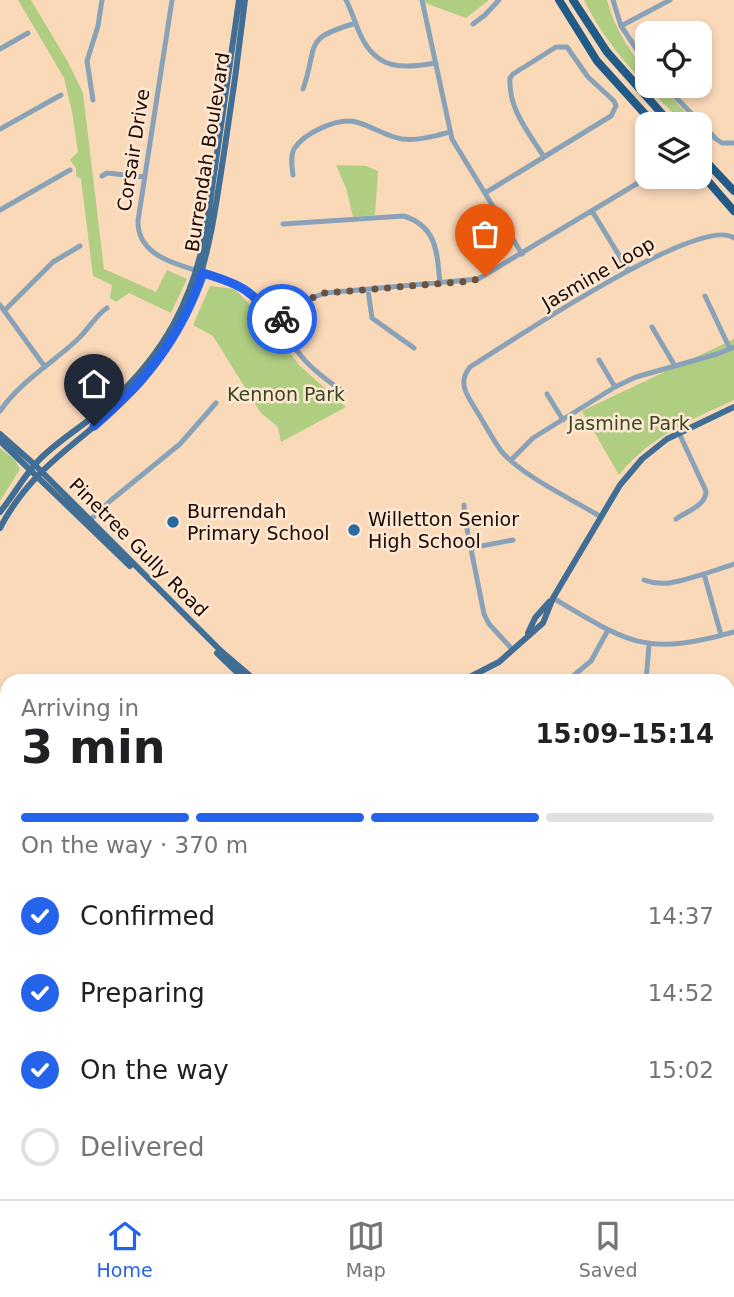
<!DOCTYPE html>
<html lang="en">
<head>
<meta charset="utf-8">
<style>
	:root { --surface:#fff; --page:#f6f6f6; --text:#202124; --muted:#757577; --line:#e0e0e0; --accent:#2563eb }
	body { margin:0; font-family:"DejaVu Sans",sans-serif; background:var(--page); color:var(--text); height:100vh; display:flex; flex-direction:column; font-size:26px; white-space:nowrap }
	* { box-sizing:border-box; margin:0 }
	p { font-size:23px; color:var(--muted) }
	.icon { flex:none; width:38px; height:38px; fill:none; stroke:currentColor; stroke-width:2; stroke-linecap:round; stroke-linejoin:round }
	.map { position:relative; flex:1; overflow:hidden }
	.details { position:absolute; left:0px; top:674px; width:735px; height:527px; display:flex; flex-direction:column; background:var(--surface); border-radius:21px 21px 0 0; box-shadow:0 4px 10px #0003 }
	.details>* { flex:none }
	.buttons { position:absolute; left:635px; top:21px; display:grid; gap:14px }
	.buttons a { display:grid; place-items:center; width:77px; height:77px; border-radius:14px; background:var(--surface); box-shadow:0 4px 10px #0003; font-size:35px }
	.pin { position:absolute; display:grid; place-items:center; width:60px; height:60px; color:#fff; margin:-72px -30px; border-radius:50% 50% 50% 0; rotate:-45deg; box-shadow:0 0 7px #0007 }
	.pin .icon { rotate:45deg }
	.courier { position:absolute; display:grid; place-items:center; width:70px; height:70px; margin:-35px; border:5px solid #2563eb; border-radius:50%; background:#fff; color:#222; box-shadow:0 2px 9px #0007 }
	.head em { font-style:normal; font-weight:600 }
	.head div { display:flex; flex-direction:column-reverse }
	.head { display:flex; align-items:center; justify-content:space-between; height:119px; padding:0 21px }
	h1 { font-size:46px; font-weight:600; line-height:52px }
	.bar { display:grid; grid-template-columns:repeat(4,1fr); gap:10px 7px; align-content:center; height:84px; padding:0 21px }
	.bar i { height:9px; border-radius:5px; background:var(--line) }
	.bar .on { background:var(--accent) }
	.bar p { grid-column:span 4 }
	ol { padding:0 21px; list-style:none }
	li { display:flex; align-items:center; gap:21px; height:77px }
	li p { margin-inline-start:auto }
	li .icon { padding:7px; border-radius:50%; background:var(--accent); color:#fff; stroke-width:4 }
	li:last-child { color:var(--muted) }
	li i { width:38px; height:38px; border:4px solid var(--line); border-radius:50% }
	.menu { display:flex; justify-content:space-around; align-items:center; height:98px; border-top:2px solid var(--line); background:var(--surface); font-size:19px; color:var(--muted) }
	.menu a { display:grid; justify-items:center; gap:4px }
	.menu .on { color:var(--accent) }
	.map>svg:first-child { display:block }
</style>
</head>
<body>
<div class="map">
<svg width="734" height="1199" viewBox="0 0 734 1199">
	<rect width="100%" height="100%" fill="#fad9b9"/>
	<path fill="#b0ce82" d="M18 0H31L68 62 83 93 104 269 156 292 167 270 187 279 171 313 129 293 116 302 110 298 112 285 93 276 81 179 76 176V168L70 160 78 152 72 112 64 78Z
		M424 0H489L466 18 425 3Z
		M584 0H607C614 27 629 51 647 72L648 86H661L696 124H684C647 87 607 48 584 0Z
		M336 165 366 166 378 171 375 215 353 217 346 188Z
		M210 286 235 289 271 327 299 365 346 407 281 442 278 427 261 413 213 336 193 325Z
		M734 339V400C691 420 649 437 619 475L582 411Z
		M0 448 15 460 20 469 0 501Z"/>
	<path fill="#97bb57" d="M0 783 7 797V950L0 939Z"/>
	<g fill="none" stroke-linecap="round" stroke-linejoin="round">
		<path stroke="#8aa2b8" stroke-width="5" d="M172 0 138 221C137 268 209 268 239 285 267 301 282 333 302 357 313 371 329 381 343 392
			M346 0C352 11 355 24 361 36 377 70 403 69 436 63
			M422 0 452 139 522 254
			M613 0 621 26 648 66
			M473 24 485 15 499 0
			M621 26 670 0
			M0 49 28 33
			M665 86 716 139 722 143H734
			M303 89C319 44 301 39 356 23
			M93 100 87 61 98 26 102 0
			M0 129 61 95
			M293 175C292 166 290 157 294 149 304 133 338 117 356 122 372 126 385 136 402 139 417 141 435 136 450 132
			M102 176 107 173 144 177
			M485 193 544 157C529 133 508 109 510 78L513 74 556 47H567L588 77 614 101 616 106 611 116 544 157
			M0 210 70 170
			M592 211 628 270
			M283 224 404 216C438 227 437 254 440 284
			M368 290 372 318 414 348
			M705 296 730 349
			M0 305 45 367
			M4 311 53 262 80 246
			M276 323 309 299 325 293 478 279 648 177
			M652 327 675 366
			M599 360 615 387
			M547 394 563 420
			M0 411C20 382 51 364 77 340 88 330 95 316 107 308
			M511 460 533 438 615 387 636 377 717 354 734 347
			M464 505 465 519 484 614 489 624 513 650
			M601 517C572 499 524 477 502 452 492 439 485 424 476 410 467 395 457 383 470 367 507 344 701 213 734 238
			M676 519C687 511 706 506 706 491L679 433
			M88 522 110 501 180 444 216 403
			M471 548 513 540
			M704 574 734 564
			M644 580C665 588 683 580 704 574L721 635
			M553 598C629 643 645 657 734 632
			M567 681 591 661 608 630
			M646 681 649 645
			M728 769 734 768
			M728 871 734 880
			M728 932 734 930
			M728 1000 734 1016
			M0 1034 7 1030
			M0 1097 7 1109
			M728 1097 734 1088
			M728 1137 734 1148
			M728 1176 734 1173
			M353 1194 356 1199
			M429 1194 433 1199
			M589 1194 590 1199
			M20 1199 30 1194
			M153 1199 162 1194
			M503 1199 507 1194
			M687 1199 697 1194"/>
		<path stroke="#416e95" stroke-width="6" d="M0 434 35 465 221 651 256 681
			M0 441 130 566
			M0 512C15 494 25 473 42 457 64 436 91 421 113 400 165 352 193 299 206 230L239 0
			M0 528C36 459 91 438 140 384 203 312 210 243 224 153 232 102 239 51 245 0
			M528 633 535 618 549 602
			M217 653 246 681
			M462 681 499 662 543 623 553 598 620 485 642 459 667 439 734 407
			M728 947 734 945
			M0 957 7 968
			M728 957 734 955
			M0 969 7 981
			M269 1194 272 1199
			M279 1194 283 1199
			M231 1199 241 1194
			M254 1199 263 1194"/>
		<path stroke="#225b88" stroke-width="8" d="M559 0 597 61 654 124
			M573 0 607 52 671 124
			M700 155 734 191
			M700 172 734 211"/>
	</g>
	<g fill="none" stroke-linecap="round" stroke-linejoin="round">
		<path stroke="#695241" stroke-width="7" stroke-dasharray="0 12.6" d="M282 319 309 299 325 293 472 281 485 276"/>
		<path stroke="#2563eb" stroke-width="9" d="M94 426C146 381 180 339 203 273 240 284 253 290 276 323L282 319"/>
	</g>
	<g fill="#276ba1" stroke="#ffe8d3" stroke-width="2.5">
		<circle cx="173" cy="522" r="7"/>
		<circle cx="354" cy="530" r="7"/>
	</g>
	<g text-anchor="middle" stroke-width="5" stroke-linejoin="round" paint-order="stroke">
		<g font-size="19" fill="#1b0900" stroke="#ffe8d3">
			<text transform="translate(133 150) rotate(-81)" y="7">Corsair Drive</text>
			<text transform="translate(207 152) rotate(-81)" y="7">Burrendah Boulevard</text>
			<text transform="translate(598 273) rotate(-30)" y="7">Jasmine Loop</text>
			<text transform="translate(139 547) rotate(45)" y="7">Pinetree Gully Road</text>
		</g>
		<g font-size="19" fill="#38471e" stroke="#ffe8d3">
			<text x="286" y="401">Kennon Park</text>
			<text x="629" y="430">Jasmine Park</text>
		</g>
		<g font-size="19" fill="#1b0900" stroke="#ffe8d3" text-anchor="start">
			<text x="187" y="518">Burrendah<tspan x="187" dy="22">Primary School</tspan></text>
			<text x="368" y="526">Willetton Senior<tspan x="368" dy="22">High School</tspan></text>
		</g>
	</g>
</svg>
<div class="buttons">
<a><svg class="icon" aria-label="locate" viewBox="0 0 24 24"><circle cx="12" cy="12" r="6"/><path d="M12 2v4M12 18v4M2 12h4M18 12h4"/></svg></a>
<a><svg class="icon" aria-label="layers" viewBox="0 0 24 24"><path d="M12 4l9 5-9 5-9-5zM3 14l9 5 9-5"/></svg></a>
</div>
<div class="pin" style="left:485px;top:276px;background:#ea580c"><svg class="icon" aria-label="bag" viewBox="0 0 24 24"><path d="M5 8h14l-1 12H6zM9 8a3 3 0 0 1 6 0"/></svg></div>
<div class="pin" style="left:94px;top:426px;background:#1f2937"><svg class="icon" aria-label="home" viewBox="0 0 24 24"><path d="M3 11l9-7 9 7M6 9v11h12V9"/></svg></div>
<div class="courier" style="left:282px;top:319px"><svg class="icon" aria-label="bike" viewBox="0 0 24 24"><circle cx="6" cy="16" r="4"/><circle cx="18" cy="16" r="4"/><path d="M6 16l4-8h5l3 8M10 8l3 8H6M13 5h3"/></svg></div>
<section class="details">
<div class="head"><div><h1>3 min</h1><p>Arriving in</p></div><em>15:09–15:14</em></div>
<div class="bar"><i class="on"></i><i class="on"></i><i class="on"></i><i></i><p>On the way · 370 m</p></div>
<ol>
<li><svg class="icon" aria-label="check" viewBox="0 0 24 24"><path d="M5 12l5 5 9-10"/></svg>Confirmed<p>14:37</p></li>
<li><svg class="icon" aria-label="check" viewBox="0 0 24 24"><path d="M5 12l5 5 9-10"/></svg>Preparing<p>14:52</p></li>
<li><svg class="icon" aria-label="check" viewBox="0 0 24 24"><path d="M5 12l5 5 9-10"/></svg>On the way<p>15:02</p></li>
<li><i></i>Delivered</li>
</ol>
</section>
</div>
<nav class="menu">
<a class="on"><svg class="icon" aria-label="home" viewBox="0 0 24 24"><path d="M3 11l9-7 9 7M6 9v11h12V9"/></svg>Home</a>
<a><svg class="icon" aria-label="map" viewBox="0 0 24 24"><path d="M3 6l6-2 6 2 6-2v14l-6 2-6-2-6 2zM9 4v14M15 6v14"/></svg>Map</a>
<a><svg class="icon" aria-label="saved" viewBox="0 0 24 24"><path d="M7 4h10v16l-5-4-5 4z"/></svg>Saved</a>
</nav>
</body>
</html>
